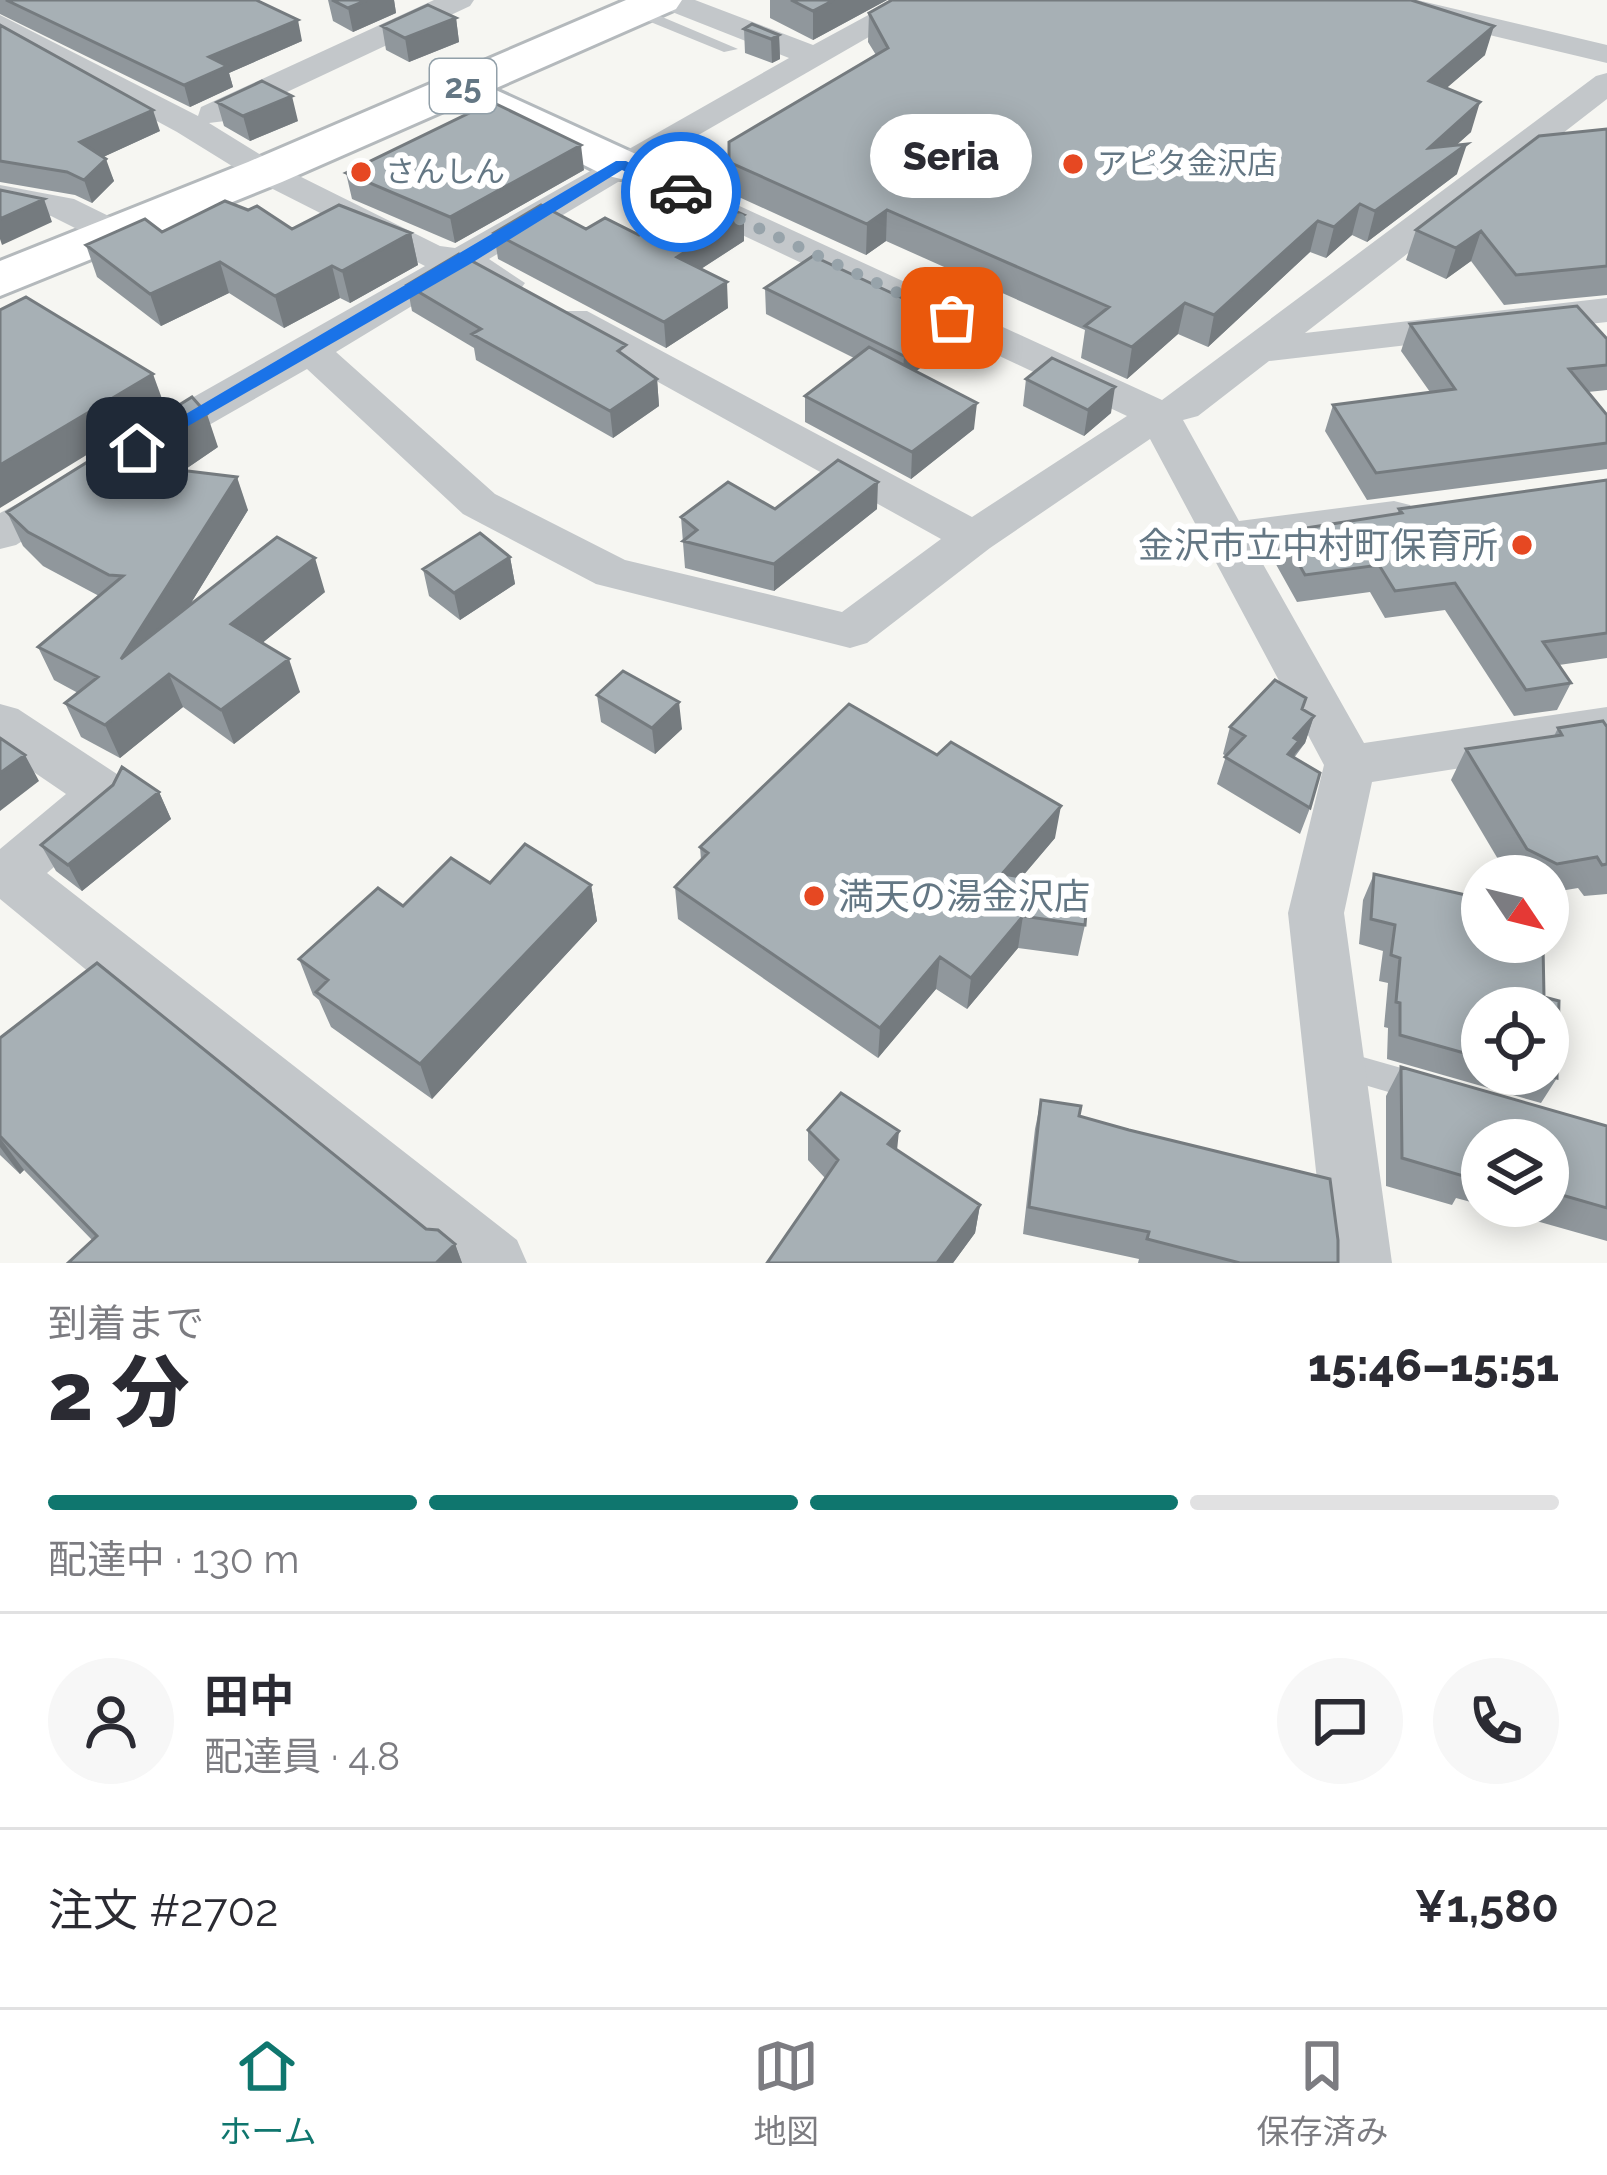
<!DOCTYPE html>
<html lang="ja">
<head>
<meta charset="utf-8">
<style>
	:root { --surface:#fff; --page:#f7f7f7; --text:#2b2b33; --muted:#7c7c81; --line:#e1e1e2; --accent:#0f766e }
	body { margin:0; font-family:Raleway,"Noto Sans JP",sans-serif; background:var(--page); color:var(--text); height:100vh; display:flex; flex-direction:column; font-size:45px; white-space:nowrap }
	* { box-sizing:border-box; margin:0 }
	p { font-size:39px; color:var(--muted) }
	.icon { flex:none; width:66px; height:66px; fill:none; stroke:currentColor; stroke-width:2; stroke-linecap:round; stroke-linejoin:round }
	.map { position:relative; height:1263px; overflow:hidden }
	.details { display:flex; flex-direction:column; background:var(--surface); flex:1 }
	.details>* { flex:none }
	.needle { width:78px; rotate:125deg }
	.controls { position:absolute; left:1461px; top:855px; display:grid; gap:24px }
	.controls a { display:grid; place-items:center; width:108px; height:108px; border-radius:50%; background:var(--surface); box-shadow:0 6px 30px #0003; font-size:60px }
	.pin { position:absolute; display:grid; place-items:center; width:102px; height:102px; color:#fff; margin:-51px; border-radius:24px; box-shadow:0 6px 18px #0006 }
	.courier { position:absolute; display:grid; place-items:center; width:120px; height:120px; margin:-60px; border:9px solid #1a73e8; border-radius:50%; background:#fff; color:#222; box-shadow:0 3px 15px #0007 }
	.bubble { position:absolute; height:84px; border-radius:42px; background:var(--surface); box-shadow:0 6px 30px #0003; font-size:39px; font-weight:800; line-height:84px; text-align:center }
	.summary em { font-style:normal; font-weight:800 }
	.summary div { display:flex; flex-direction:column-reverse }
	.summary { display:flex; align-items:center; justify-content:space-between; height:204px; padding:0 48px }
	h1 { font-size:78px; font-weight:800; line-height:90px }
	.bar { display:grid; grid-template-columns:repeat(4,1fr); gap:18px 12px; align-content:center; height:144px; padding:0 48px }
	.bar i { height:15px; border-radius:9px; background:var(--line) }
	.bar .selected { background:var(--accent) }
	.bar p { grid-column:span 4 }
	.line { display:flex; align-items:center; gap:30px; padding:0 48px; border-top:3px solid var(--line) }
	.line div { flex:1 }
	.round { display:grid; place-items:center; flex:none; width:126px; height:126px; border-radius:63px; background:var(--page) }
	.dock { display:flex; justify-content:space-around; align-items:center; height:168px; border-top:3px solid var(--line); background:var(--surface); font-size:33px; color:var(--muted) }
	.dock a { display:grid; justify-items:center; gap:6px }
	.dock .selected { color:var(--accent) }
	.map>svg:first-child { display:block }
</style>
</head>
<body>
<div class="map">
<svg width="1607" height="1263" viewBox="0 0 1607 1263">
	<rect width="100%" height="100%" fill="#f6f6f2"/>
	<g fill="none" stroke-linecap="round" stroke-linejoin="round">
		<g stroke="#b3b9bd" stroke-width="6">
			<path id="secondary" d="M461 74 638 155 645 165 638 175 621 179 604 175 445 96 439 87 445 78Z"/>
		</g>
		<g stroke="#b4b9bc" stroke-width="6">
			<path id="primary" d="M626 0H682L676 9 282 182 0 296V261L248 162Z"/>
		</g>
		<path fill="#c3c7ca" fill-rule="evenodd" d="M631 8H641L738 49 724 52 631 14Z
			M1338 1050 1426 1075 1437 1079 1441 1089 1437 1099 1426 1103 1327 1074 1323 1064 1327 1054Z"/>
		<path fill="#c3c7ca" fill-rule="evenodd" d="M434 0H474L470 6 225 121 209 123 277 165 440 246 455 248 789 58 657 6 653 0H695L813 45 896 0H933L648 164 1162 400 1596 76 1607 73V99L1305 333 1607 298V322L1269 361 1198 416 1183 420 1239 521 1394 501 1410 505 1416 516 1410 527 1394 531 1255 550 1364 743 1607 707V745L1372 782 1344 913 1392 1263H1326L1288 913 1324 765 1150 439 990 548 867 643 850 648 596 584 463 514 307 369 160 453 145 457 130 453 124 443 130 433 425 266 253 179 177 132 0 36V15L198 116 201 107ZM623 179 1127 416 972 517 587 311H559L553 319 559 327 941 539 842 612 625 560 495 494 336 352 463 275 493 291H519L525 283 489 259Z
			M1364 0H1417L1607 45V63L1368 6Z
			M0 185 74 199 127 225 132 233 127 241H101L51 216 0 207Z
			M66 478 82 483 88 493 82 503 16 545 0 549V513Z
			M0 704 18 709 123 778 130 793 123 808 47 873 517 1240 527 1263H443L0 899V849L66 794 0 749Z"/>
		<use href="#secondary" fill="#fff" fill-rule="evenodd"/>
		<use href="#primary" fill="#fff" fill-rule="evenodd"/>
	</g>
	<path fill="#90979c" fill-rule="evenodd" d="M0 0H256L302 41 229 73 233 87 190 107 0 14Z
		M328 0H394L396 13 353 32 333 21Z
		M770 0H887L813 40 770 18Z
		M869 13 1485 55 1446 88 1471 132 1456 145 1457 174 1367 242 1352 235 1326 258 1310 252 1208 347 1178 334 1127 379 1081 358 1085 330 886 241 866 255 730 193 729 142 876 55 868 42Z
		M456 18 459 42 409 62 386 50 382 26Z
		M0 25 160 131 103 157 114 181 92 203 75 195 0 182Z
		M744 29 779 35 780 59 772 63 745 53Z
		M217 102 298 121 250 141 224 126Z
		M1607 129V295L1504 305 1471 261 1446 279 1406 260 1416 230Z
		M584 170 455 243 352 199 346 173Z
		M292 229 411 233 418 265 350 303 340 298 284 328 229 293 161 326 97 277 86 245 162 232Z
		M494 233 639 235 744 241 701 269 728 308 666 348 498 259Z
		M407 285 628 358 657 379 659 406 613 438 476 360 474 348 412 311Z
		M765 288 947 346 916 371 974 429 911 479 805 422V396L854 358 766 314Z
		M1410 324 1607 339V390L1588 392 1607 415V469L1367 500 1325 431 1333 405 1430 392 1401 351Z
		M1026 379 1111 413 1084 436 1023 406Z
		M218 447 183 471 248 510 189 606 325 592 262 643 300 692 234 744 183 707 120 758 81 737 65 703 78 693 54 680 38 647 99 596 43 566 23 546 7 512Z
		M1607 480V658L1559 665 1571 683 1557 710 1514 716 1445 610 1385 618 1370 592 1297 602 1273 559 1281 532 1397 514 1399 509Z
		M775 509H877L774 591 685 568 681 517Z
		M510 557 515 584 460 620 429 596 423 569Z
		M597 695 682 729 655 754 601 722Z
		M1302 710 1314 716 1305 743 1294 758 1310 808 1300 834 1217 784 1226 756 1223 754 1230 727Z
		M1607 727V894L1584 896 1578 888 1548 893V876H1508L1451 780 1466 749 1554 736 1558 728Z
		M113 785 159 792 171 819 82 891 56 871 41 845Z
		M1055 838 1022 877 1085 925 1078 956 1018 948 967 1009 936 989 878 1058 678 919 675 887 701 860 700 847Z
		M1374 874 1468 928 1544 997 1557 1078 1541 1103 1387 1059 1388 1028 1384 1027 1388 983 1379 981 1383 951 1359 944 1363 900ZM1482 1008 1548 1074H1482Z
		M490 883 591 885 597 921 432 1099 331 1027 319 1000 313 995 299 959 403 906Z
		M0 1038 426 1229 455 1244 462 1263H68L92 1240 24 1170 20 1174 0 1155Z
		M1401 1067 1607 1126V1241L1484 1206H1548V1140H1482V1205L1456 1198 1452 1205 1386 1186V1096Z
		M1041 1100 1079 1116 1338 1263H1138L1139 1259 1023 1234 1035 1129Z
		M808 1130 897 1150 980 1205 975 1233 953 1263H767L825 1178 808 1160Z"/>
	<path fill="#757b7f" d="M367 0H394L396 13 353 32 348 8Z
		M834 0H887L813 40V11Z
		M456 18 459 42 409 62 405 38Z
		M298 20 302 41 229 73 233 87 190 107 184 85 209 57Z
		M1494 26 1485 55 1420 111 1429 81Z
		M779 35 780 59 772 63 771 39Z
		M292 96 298 121 250 141 243 116Z
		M1480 102 1471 132 1421 177 1467 144 1457 174 1367 242 1375 211 1429 148Z
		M153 110 160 131 88 164 80 142Z
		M581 145 584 170 455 243 450 217Z
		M106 159 114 181 92 203 84 180Z
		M44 199 52 222 2 245 0 239V219Z
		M1360 204 1352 235 1326 258 1334 227Z
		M887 210 886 241 866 255 867 224Z
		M744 215V241L679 283 677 257Z
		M1318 221 1310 252 1208 347 1214 315Z
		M1481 231 1471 261 1446 279 1456 248Z
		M411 233 418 265 350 303 342 271Z
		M220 262 229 293 161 326 150 294Z
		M332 266 340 298 284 328 275 296Z
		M727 282 728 308 666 348 664 322Z
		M1185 303 1178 334 1127 379 1132 347Z
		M949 320 947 346 902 383 904 356Z
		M153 374 165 407 0 508V465Z
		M657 379 659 406 613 438 610 411Z
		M1115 387 1111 413 1084 436 1088 410Z
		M977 403 974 429 911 479 912 452Z
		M207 414 218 447 143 498 130 464Z
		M237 477 248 510 136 693 121 659Z
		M878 482 877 509 774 591V564Z
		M510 557 515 584 460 620 454 593Z
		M315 558 325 592 244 658 231 624Z
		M289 659 300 692 234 744 221 710Z
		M169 674 183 707 120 758 105 725Z
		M679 702 682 729 655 754 652 728Z
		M1314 716 1305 743 1295 754 1290 767 1279 781 1294 738Z
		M25 755 39 781 0 811V773Z
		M159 792 171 819 82 891 68 865Z
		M1061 806 1055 838 997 906 1002 874Z
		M591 885 597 921 432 1099 420 1064Z
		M1023 916 1018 948 967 1009 971 978Z
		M940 957 936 989 878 1058 880 1028Z
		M899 1131 896 1160 888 1144Z
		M0 1138 24 1170 20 1174 0 1147Z
		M980 1205 975 1233 953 1263H937Z
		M455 1244 462 1263H436Z"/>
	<path fill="#a7b0b5" stroke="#757b7f" stroke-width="3" d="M6 0H256L298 20 209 57 227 66 184 85Z
		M332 0H367L348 8Z
		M791 0H834L813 11Z
		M892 0H1411L1494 26 1429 81 1480 102 1429 148 1467 144 1375 211 1360 204 1334 227 1318 221 1214 315 1185 303 1132 347 1085 326 1109 307 887 210 867 224 729 162V142L888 48 869 13Z
		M428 5 456 18 405 38 382 26Z
		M752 24 779 35 771 39 744 29Z
		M0 25 153 110 80 142 106 159 84 180 67 172 0 161Z
		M262 81 292 96 243 116 217 102Z
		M492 102 581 145 450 217 346 173Z
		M1607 129V266L1516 275 1481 231 1456 248 1416 230 1539 136Z
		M0 190 44 199 0 219Z
		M704 197 744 215 677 257 727 282 664 322 494 233 541 205 586 229 605 218 639 235Z
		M225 201 248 210 257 206 292 229 339 205 411 233 342 271 332 266 275 296 220 262 150 294 86 245 145 219 162 232Z
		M459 254 626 345 618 351 657 379 610 411 472 334 481 329 407 285Z
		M813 256 949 320 904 356 765 288Z
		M26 297 153 374 0 465V310Z
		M1577 306 1607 339V365L1569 369 1607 415V443L1376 473 1333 405 1455 389 1410 324Z
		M869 347 977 403 912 452 805 396Z
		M1052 358 1115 387 1088 410 1026 379Z
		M192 397 207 414 130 464 237 477 121 659 277 537 315 558 231 624 289 659 221 710 169 674 105 725 65 703 98 677 38 647 123 576 109 575 28 532 7 512Z
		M838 460 878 482 774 564 683 541 697 530 681 517 728 482 775 509Z
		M1607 480V633L1543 642 1571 683 1526 690 1455 583 1395 591 1379 565 1305 575 1281 532 1402 513 1399 509Z
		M480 533 510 557 454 593 423 569Z
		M623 671 679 702 652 728 597 695Z
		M1275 680 1306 698 1302 709 1314 716 1294 738 1299 741 1288 754 1320 773 1310 808 1225 757 1245 736 1230 727Z
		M849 704 937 755 951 742 1061 806 1002 874 1088 887 1085 925 1023 916 971 978 940 957 880 1028 675 887 708 853 700 847Z
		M1603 721 1607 727V864L1602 865 1597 857 1557 864 1527 849 1466 749 1562 735 1558 728Z
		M0 738 25 755 0 773Z
		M122 767 159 792 68 865 41 845 113 785Z
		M525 844 591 885 420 1064 316 992 328 980 299 959 378 888 403 906 451 858 490 883Z
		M1374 874 1470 896 1468 928 1482 931V942H1529L1543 945 1544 997 1559 1001 1557 1078 1541 1074H1548V1008H1482V1058L1400 1035V1003L1396 1002 1400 958 1391 955 1395 925 1371 919Z
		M97 963 426 1229 438 1230 455 1244 436 1263H68L97 1236 0 1136V1038Z
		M1401 1067 1607 1126V1208L1548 1191V1140H1482V1172L1473 1170 1470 1178 1402 1158Z
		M841 1093 899 1131 888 1144 980 1205 937 1263H767L838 1160 808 1130Z
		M1041 1100 1081 1106 1079 1116 1129 1130 1330 1179 1338 1240V1263H1240L1147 1239 1149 1232 1029 1207Z"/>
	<path fill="#1a73e8" d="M616 161H626L688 192 676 195 622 170 470 264 143 452 128 448Z"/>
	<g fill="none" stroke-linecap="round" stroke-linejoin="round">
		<path stroke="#97a3aa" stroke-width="12" stroke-dasharray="0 21.6" d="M681 192 952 318"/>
	</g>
	<g fill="#e64822" stroke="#fff" stroke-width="4.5">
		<circle cx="1073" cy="164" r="12"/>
		<circle cx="361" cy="172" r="12"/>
		<circle cx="1522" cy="545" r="12"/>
		<circle cx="814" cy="896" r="12"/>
	</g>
	<g text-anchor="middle" stroke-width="12" stroke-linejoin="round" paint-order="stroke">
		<g font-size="30" fill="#647784" stroke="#fff" text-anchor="start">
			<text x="1097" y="174">アピタ金沢店</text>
			<text x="385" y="182">さんしん</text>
		</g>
		<rect fill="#fff" stroke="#92a0a9" stroke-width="3" x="430" y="59" width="66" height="54" rx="9"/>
		<g font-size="33" font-weight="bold" fill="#647784">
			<text x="463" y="98">25</text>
		</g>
		<g font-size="36" fill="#647784" stroke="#fff" text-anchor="end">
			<text x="1498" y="558">金沢市立中村町保育所</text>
			<text x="838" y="909" text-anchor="start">満天の湯金沢店</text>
		</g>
	</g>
</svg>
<div class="controls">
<a><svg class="needle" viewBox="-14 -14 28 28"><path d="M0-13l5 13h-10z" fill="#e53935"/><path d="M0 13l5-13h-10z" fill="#7c7c81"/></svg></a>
<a><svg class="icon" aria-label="locate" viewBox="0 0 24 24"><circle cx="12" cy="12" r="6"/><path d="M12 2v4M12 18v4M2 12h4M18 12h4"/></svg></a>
<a><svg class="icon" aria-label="layers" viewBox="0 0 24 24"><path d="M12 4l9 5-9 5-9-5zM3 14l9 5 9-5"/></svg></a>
</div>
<div class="pin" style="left:952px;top:318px;background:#ea580c"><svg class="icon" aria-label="bag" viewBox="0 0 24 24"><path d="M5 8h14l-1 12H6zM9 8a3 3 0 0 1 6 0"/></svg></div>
<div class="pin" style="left:137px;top:448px;background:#1f2937"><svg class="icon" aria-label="home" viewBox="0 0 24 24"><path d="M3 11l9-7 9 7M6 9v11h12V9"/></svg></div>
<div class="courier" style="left:681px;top:192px"><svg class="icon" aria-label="car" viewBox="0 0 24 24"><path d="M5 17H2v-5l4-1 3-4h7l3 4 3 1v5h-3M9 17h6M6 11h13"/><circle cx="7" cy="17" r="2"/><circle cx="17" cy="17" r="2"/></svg></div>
<div class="bubble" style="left:870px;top:114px;width:162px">Seria</div>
</div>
<section class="details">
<div class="summary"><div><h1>2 分</h1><p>到着まで</p></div><em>15:46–15:51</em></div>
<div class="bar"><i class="selected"></i><i class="selected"></i><i class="selected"></i><i></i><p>配達中 · 130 m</p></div>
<div class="line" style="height:216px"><a class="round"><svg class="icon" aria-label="person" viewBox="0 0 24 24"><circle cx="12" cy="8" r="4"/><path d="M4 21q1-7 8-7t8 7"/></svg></a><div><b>田中</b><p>配達員 · 4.8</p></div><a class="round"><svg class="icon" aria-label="chat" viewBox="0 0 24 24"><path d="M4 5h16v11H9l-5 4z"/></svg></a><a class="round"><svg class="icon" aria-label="phone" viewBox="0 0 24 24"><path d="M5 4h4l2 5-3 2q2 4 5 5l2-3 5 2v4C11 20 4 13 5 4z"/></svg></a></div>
<div class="line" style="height:156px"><div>注文 #2702</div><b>¥1,580</b></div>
</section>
<nav class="dock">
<a class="selected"><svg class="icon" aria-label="home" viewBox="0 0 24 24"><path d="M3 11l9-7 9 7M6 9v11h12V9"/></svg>ホーム</a>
<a><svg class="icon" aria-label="map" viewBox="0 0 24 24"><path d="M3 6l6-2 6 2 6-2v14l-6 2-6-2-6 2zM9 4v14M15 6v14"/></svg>地図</a>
<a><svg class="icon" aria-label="saved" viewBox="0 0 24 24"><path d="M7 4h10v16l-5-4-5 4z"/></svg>保存済み</a>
</nav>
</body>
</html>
